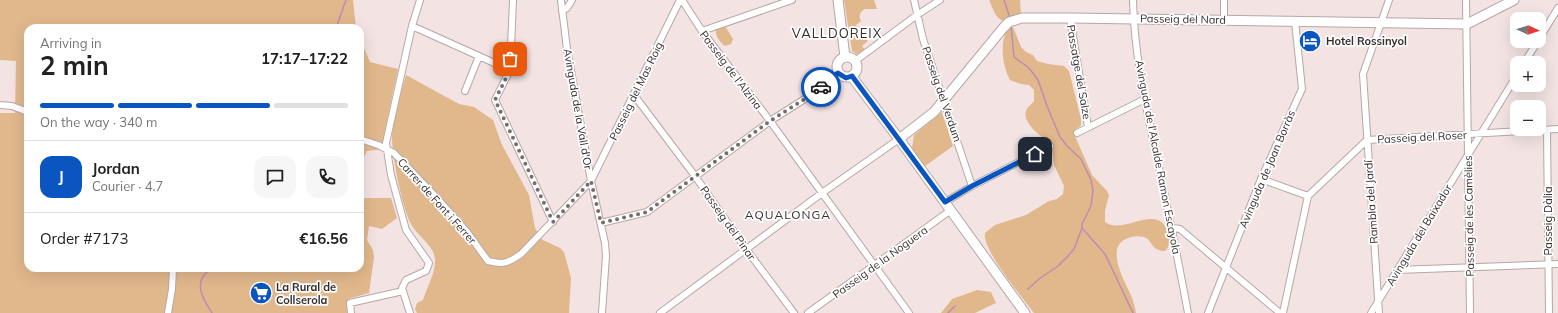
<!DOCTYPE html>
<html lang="en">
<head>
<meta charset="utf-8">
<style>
	:root { --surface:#fff; --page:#f6f6f6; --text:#222; --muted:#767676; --line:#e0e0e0; --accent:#0a55bf }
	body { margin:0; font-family:Mulish,sans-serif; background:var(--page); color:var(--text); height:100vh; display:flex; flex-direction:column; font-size:15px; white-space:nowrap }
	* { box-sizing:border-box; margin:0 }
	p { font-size:13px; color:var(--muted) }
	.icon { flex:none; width:22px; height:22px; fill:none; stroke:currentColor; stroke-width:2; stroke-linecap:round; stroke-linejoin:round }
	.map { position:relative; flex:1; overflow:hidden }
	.panel { position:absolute; left:24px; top:24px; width:340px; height:248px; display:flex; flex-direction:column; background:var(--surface); border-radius:12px; box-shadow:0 4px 16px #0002 }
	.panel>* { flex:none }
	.needle { width:26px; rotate:94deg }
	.buttons { position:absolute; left:1510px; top:12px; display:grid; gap:8px }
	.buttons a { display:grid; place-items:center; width:36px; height:36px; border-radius:8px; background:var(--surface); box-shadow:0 4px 16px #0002; font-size:20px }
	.pin { position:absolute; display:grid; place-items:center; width:34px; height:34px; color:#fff; margin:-17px; border-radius:8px; box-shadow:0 2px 6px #0006 }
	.courier { position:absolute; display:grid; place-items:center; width:40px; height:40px; margin:-20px; border:3px solid #0a55bf; border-radius:50%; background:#fff; color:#222; box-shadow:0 1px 5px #0007 }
	.summary em { font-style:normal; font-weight:700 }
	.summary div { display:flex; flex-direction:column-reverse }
	.summary { display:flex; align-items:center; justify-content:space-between; height:68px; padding:0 16px }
	h1 { font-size:26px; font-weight:700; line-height:30px }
	.bar { display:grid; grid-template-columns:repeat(4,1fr); gap:6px 4px; align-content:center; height:48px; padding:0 16px }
	.bar i { height:5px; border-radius:3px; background:var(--line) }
	.bar .on { background:var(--accent) }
	.bar p { grid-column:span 4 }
	.line { display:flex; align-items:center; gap:10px; padding:0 16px; border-top:1px solid var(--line) }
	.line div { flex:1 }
	.round { display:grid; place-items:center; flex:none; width:42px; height:42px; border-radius:12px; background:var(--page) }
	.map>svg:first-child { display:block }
</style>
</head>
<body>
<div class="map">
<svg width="1558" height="313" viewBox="0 0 1558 313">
	<rect width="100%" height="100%" fill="#f3e3e3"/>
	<path fill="#e1b88c" d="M0 0H353L356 28H28V268H360V198H391L397 218 382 229 369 226 367 240 373 250 374 257 369 293 348 299V313H0V113H15L16 61 0 60Z
		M844 0H874L877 9H865C860 11 858 16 861 21L856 25 868 41 862 46 865 50 857 54 852 51Z
		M989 0H1020L1021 14C1016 16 1010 20 1005 21 996 21 992 6 989 0Z
		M725 26 733 39 731 44 725 46C719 41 715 36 716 28Z
		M1009 27H1013L1021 47 1026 52 1033 55 1037 61 1048 64 1064 66 1069 71 1081 119V125L1075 130 1074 134 1092 175 1107 191 1109 195 1105 211V222C1123 236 1159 201 1168 233 1170 240 1170 246 1165 251 1155 251 1153 246 1148 239 1141 235 1133 236 1126 239 1105 248 1125 282 1131 295 1133 301 1135 307 1136 313H1034C1023 298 982 250 985 233L995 225 1026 215 1049 201 1057 199 1063 194 1064 186 1054 165 1051 143C1042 138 1022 123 1026 111 1027 107 1032 104 1034 101V90L1029 85 1021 84 1010 80C1002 65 999 41 1009 27Z
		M360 39 370 62 398 69 384 134 383 149 367 151 360 167Z
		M406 75 459 104 474 107 493 120 502 145 529 195 535 228 541 239 560 248 564 252 571 278 569 313H417L415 309 417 303 423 300C427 287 436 272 435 259 434 245 417 236 411 224 402 207 392 157 392 137 392 118 401 93 406 75Z
		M942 112 953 146 921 169 912 148 914 135Z
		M977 290 991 292 996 303 975 313H941L952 299Z"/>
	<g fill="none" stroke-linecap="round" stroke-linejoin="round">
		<path stroke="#bb8db3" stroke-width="1.5" d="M1004 0 1010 18
			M1011 26 1014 57 1029 68 1038 80 1047 106 1060 137 1067 146 1081 159 1091 180 1093 191 1091 206 1082 224V228L1105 254 1133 313
			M336 28 346 0
			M1028 289 1039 279 1058 266 1068 256 1074 249 1082 228
			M212 313C205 302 194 286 205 274 207 272 210 271 212 268
			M948 313 955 306"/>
		<g stroke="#b6a8a7" stroke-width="8">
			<path id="street" d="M513 0 510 70 495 100 553 222
				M561 0 567 49 591 181 605 243 606 256 602 313
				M682 0 702 31 770 121 909 313
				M914 0 923 39 972 186
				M1133 0C1134 51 1145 103 1156 153 1167 206 1178 259 1188 313
				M1224 0V20
				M1466 0 1470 313
				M562 11 567 8 572 0
				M1070 18 1088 127
				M412 26 510 70
				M702 31 792 0
				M1539 39 1558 8
				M855 61 917 15 940 0
				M1524 63 1538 41
				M465 91 479 56
				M634 95 695 176 746 249 794 313
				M0 105 12 106 28 112
				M1547 130 1549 313
				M1077 133 1145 99
				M360 142 363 140 378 145 394 153 436 197 467 232 488 261C504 265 508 263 521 254L591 181 680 0
				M1261 179 1308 196
				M945 202 972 186 1050 146
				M601 223 647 212 770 121 811 95 838 73
				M1173 228 1180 229 1280 313
				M1397 270 1558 264
				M168 313 172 289 173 268
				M351 313 350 303 403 291
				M410 313 402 288 406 280 426 271 429 263 406 230 391 175 386 143 412 26 420 0
				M660 313 822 193 899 139
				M808 313 951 210
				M1208 313 1261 179 1302 89 1295 21
				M1283 313 1308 196 1367 140 1558 129
				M1371 313 1517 75
				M1379 313 1363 74 1389 0"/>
		</g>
		<g stroke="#b6a8a7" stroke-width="11">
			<path id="secondary" d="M838 0 845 57
				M837 67a10 10 0 1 1 20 0a10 10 0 1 1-20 0Z
				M852 77 899 139 1025 313
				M899 139 934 112 1004 27 1009 22 1022 18H1070L1467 24 1514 0"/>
		</g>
		<use href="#street" stroke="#fff" stroke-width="6"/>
		<use href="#secondary" stroke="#fff" stroke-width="9"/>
	</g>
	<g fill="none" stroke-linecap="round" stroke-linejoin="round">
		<path stroke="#776d6d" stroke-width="4" stroke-dasharray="0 7.2" d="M510 59V70L495 100 553 222 591 181 601 223 647 212 770 121 811 95 821 87"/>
		<path stroke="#0a55bf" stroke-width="5" d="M821 87 838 73 846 78 852 76 945 202 972 186 1035 154"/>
	</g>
	<defs>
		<g id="hotel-disc" transform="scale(1.15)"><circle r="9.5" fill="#0a55bf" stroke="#fff"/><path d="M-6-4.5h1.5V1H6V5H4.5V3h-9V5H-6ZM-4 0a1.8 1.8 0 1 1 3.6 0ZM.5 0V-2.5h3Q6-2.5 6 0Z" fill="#fff"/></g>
		<g id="supermarket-disc" transform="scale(1.15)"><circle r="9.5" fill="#0a55bf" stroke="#fff"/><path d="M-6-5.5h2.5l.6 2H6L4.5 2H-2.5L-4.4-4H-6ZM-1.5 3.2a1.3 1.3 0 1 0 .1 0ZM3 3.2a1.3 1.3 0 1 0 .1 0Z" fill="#fff"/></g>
	</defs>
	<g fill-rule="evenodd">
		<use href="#hotel-disc" x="1310" y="41"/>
		<use href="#supermarket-disc" x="261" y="293"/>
	</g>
	<g text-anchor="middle" stroke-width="3.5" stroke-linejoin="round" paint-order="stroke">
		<g font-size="11" fill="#342e2d" stroke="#fff">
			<text transform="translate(1183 19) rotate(1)" y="4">Passeig del Nard</text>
			<text transform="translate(731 70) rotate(53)" y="4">Passeig de l'Alzina</text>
			<text transform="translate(1079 72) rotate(80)" y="4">Passatge del Salze</text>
			<text transform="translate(636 91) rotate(-64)" y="4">Passeig del Mas Roig</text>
			<text transform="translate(942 94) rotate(71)" y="4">Passeig del Verdum</text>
			<text transform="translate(578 109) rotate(80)" y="4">Avinguda de la Vall d'Or</text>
			<text transform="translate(1422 137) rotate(-3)" y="4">Passeig del Roser</text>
			<text transform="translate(1158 157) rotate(79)" y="4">Avinguda de l'Alcalde Ramon Escayola</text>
			<text transform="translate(1267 169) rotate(-67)" y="4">Avinguda de Joan Borràs</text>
			<text transform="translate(437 201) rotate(48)" y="4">Carrer de Font i Ferrer</text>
			<text transform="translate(1371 202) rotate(-94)" y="4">Rambla del Jardí</text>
			<text transform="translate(1469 216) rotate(-91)" y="4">Passeig de les Camèlies</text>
			<text transform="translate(1548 221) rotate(-90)" y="4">Passeig Dàlia</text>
			<text transform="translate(728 223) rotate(55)" y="4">Passeig del Pinar</text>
			<text transform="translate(1419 235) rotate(-59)" y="4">Avinguda del Baixador</text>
			<text transform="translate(880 262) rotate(-36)" y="4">Passeig de la Noguera</text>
		</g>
		<g font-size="11" font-weight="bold" fill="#342e2d" stroke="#fff" text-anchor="start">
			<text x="1326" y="45">Hotel Rossinyol</text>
			<text x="276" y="291">La Rural de<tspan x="276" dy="13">Collserola</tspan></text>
		</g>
		<g font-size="12" letter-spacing="1" fill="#342e2d" stroke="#fff">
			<text x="788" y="219">AQUALONGA</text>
		</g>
		<g font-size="13" letter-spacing="1" fill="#342e2d" stroke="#fff">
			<text x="837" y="38">VALLDOREIX</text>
		</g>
	</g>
</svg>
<div class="buttons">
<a><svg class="needle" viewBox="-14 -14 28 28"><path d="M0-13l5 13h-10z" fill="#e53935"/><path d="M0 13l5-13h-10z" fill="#767676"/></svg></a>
<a>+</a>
<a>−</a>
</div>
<div class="pin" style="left:510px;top:59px;background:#ea580c"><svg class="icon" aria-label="bag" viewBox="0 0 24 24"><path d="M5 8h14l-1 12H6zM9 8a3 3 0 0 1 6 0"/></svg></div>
<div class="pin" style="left:1035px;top:154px;background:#1f2937"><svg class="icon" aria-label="home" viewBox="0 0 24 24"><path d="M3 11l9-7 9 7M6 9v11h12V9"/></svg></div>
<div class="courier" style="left:821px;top:87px"><svg class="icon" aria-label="car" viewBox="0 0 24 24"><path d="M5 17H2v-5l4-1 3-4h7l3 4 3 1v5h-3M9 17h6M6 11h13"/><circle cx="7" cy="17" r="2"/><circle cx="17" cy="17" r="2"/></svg></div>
<section class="panel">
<div class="summary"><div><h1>2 min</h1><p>Arriving in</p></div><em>17:17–17:22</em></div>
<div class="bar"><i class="on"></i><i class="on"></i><i class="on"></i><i></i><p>On the way · 340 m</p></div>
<div class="line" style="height:72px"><b class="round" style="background:var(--accent);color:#fff">J</b><div><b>Jordan</b><p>Courier · 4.7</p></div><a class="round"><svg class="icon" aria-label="chat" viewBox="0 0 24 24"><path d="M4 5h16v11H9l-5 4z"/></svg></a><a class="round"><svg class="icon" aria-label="phone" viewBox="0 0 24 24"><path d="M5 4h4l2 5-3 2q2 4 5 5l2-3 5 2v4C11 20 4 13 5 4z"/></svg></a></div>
<div class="line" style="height:52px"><div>Order #7173</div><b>€16.56</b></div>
</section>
</div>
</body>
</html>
